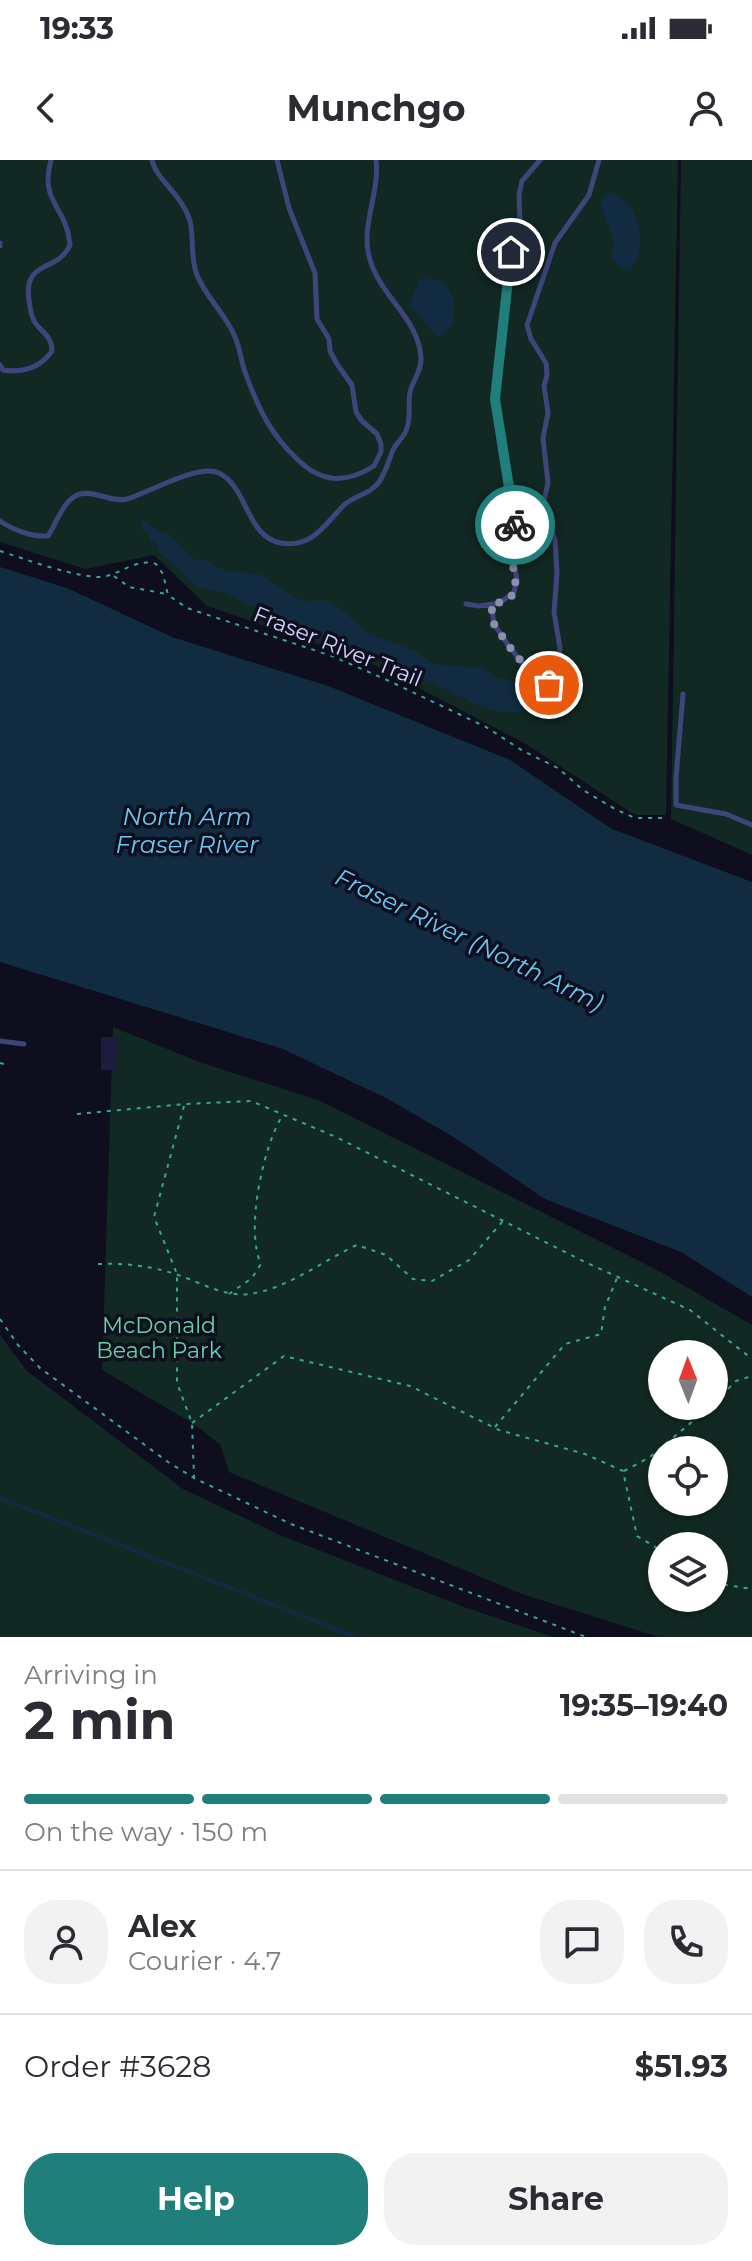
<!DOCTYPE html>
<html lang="en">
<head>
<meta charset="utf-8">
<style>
	:root { --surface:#fff; --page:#f2f2f3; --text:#2b2b33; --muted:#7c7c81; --line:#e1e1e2; --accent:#207f7b }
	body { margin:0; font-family:Montserrat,sans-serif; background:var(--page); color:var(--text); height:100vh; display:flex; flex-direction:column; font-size:30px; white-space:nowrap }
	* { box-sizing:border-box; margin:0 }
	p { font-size:26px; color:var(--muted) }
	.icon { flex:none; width:44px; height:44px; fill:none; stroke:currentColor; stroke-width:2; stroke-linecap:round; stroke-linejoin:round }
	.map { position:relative; height:1477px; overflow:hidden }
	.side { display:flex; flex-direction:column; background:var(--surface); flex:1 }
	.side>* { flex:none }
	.needle { width:52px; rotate:359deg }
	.controls { position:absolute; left:648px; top:1180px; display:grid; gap:16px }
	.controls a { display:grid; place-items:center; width:80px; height:80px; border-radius:50%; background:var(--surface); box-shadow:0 2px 6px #0004; font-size:40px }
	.pin { position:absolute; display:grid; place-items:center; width:68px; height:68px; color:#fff; margin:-34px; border:4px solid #fff; border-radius:50%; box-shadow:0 2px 8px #0007 }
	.courier { position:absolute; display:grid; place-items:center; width:80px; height:80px; margin:-40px; border:6px solid #207f7b; border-radius:50%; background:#fff; color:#222; box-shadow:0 2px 10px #0007 }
	.overview em { font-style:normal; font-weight:700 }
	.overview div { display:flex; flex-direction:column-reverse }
	.overview { display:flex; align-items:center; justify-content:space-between; height:136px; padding:0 24px }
	h1 { font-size:52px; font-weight:700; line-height:60px }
	.bar { display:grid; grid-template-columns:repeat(4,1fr); gap:12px 8px; align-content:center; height:96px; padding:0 24px }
	.bar i { height:10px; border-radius:6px; background:var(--line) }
	.bar .selected { background:var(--accent) }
	.bar p { grid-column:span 4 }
	.line { display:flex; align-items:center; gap:20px; padding:0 24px; border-top:2px solid var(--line) }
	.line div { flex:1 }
	.round { display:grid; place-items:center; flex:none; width:84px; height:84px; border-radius:32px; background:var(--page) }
	.action { display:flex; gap:16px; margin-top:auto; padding:16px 24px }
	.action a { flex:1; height:92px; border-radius:32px; background:var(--accent); color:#fff; font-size:32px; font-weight:700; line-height:92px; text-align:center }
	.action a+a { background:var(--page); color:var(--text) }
	.status { display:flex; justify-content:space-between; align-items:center; height:56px; padding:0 40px; background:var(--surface); direction:ltr }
	.status svg { height:22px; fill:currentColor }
	header { display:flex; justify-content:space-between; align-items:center; height:104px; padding:0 24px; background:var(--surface); font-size:36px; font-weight:700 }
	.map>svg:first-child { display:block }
</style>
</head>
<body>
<div class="status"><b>19:33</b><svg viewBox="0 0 49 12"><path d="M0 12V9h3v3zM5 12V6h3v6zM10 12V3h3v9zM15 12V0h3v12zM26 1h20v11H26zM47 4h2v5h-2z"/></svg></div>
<header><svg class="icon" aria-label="back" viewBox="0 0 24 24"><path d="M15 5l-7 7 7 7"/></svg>Munchgo<svg class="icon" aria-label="person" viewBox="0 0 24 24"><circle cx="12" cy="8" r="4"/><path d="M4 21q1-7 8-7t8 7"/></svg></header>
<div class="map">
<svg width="752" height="1477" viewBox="0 0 752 1477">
	<rect width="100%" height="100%" fill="#0e0e1f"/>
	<path fill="#122823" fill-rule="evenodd" d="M0 0H678L666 655H635L526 584 367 501 207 446 154 395 85 409 0 382Z
		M681 0H752V695L671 659Z
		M113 867 202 903 318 940 657 1110 752 1165V1477H659L522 1434 229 1312 220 1284 192 1263 102 1210ZM662 1194H714V1246H662ZM662 1290H714V1342H662ZM662 1386H714V1438H662Z
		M0 1175 27 1211 183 1329 280 1375 464 1447 553 1477H0Z"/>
	<path fill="#112c40" d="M610 32C639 41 652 88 629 110L619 108 612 98 613 78 601 46V39Z
		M422 118 443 121 454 140 453 164 440 178C427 171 423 155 409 148 410 138 417 133 417 123Z
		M141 359 161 372 168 373 195 400H204L226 411 260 414 292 436 304 441 326 440 335 444 369 474 415 491 433 504 483 508 498 518 510 520 515 524 522 547 520 553 494 551 477 545 430 522 400 511 366 490 347 482 269 456 226 433 198 427 159 392 156 382 150 381 146 370H141Z
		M0 407 67 428 172 477 328 526 510 600 612 669 752 722V1137L681 1092 545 1039 455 978 388 939 283 889 0 802Z"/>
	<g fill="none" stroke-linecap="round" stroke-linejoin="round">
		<path stroke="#112c40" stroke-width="4" d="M0 1338 356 1477"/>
	</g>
	<path fill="#1c1c3e" d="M101 877H118V910H101Z"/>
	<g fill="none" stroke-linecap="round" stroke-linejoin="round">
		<path stroke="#37a88d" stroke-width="2" stroke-dasharray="4 6" stroke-linecap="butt" d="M0 391C28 400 68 415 97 417 118 418 134 397 156 404L163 414 168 435 187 448 332 496 387 520 486 567 523 591 558 608 583 630 615 649 635 658H665
			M114 416 129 427 167 434
			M0 903 4 904
			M184 946 154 1057 177 1114V1223L192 1263 194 1317
			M77 954 185 944 251 941 336 977 585 1102 690 1150 752 1199
			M98 1104C126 1103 152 1106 178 1115 202 1123 224 1137 249 1134 285 1130 324 1100 357 1085L386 1095 413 1119 432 1121 469 1100 503 1061
			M229 1134 252 1118 261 1104C245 1070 263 988 282 956
			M0 1159 18 1185 40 1208 168 1302 194 1318 291 1364 586 1477
			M714 1243 736 1221 752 1216
			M192 1263 284 1196 410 1226 499 1270 585 1294 623 1311 637 1376 662 1391
			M495 1267 565 1184 601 1174 605 1147 617 1118
			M624 1311 650 1297 711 1246
			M714 1423 752 1429"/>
		<path stroke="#3d457a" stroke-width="5" d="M152 0C156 20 182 34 190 61 194 78 190 97 197 115 206 138 226 154 235 177 240 188 241 201 245 212 258 248 270 274 298 300 322 323 345 324 374 306L381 292V284L377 274 362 261 356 252 352 225 337 204 330 191 329 179 317 159 315 113 289 48 277 0
			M0 83V86
			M0 205 3 210C23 213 40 208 52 191 52 177 44 174 36 164 31 158 30 148 29 140 23 99 58 113 70 85 67 46 39 43 51 0
			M0 361C13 370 32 377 48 376 57 363 63 339 80 334 96 330 111 343 127 339 148 333 199 303 219 313 248 327 246 377 281 383 313 388 325 364 344 345 355 335 371 334 379 322 386 312 389 299 394 288 398 281 405 276 407 268 411 257 408 244 410 232 413 220 422 210 421 197 418 157 378 135 369 96 361 65 380 32 376 0
			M466 444 479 446 500 443 514 432 517 419 512 395 516 375 515 360 505 312 501 270 495 239 502 188 503 147 509 116 511 79 520 61 519 35 522 21 540 0
			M491 444 494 464 508 485 534 517 549 525 555 522 560 488 554 452 557 413 555 380 543 345 548 323 543 278 548 253 544 226 547 215 546 203 531 179 527 165 555 83 589 35 599 0
			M683 534 676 618V645L726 654 752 665
			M0 881 24 884"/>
	</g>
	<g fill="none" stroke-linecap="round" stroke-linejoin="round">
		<path stroke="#8c8eae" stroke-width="8" stroke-dasharray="0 14.4" d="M515 365C516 374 513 382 512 392 511 416 529 439 491 444L494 464 508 485 534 517 549 525"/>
		<path stroke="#207f7b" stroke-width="10" d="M511 92 495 239 515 365"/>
	</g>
	<g text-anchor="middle" stroke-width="7" stroke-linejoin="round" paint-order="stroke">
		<g font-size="22" fill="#d0d3fb" stroke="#0e0e1f">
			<text transform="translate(338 486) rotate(22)" y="8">Fraser River Trail</text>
		</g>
		<g font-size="22" fill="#62d5a3" stroke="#0e0e1f">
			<text x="159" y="1173">McDonald<tspan x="159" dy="25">Beach Park</tspan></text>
		</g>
		<g font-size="24" font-style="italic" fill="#66cbf3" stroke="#0e0e1f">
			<text x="187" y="665">North Arm<tspan x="187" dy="28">Fraser River</tspan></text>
			<text transform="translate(469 780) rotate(26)" y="8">Fraser River (North Arm)</text>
		</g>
	</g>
</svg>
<div class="controls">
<a><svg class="needle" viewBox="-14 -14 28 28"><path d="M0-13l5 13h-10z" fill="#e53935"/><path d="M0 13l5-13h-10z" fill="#7c7c81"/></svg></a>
<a><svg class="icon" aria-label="locate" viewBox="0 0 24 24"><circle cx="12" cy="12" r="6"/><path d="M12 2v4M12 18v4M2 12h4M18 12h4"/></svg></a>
<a><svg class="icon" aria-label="layers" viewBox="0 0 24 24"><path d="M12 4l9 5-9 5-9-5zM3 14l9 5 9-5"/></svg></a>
</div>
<div class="pin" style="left:549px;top:525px;background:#ea580c"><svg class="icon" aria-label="bag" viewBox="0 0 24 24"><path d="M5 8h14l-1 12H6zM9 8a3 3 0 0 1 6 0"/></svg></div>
<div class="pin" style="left:511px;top:92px;background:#1f2937"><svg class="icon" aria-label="home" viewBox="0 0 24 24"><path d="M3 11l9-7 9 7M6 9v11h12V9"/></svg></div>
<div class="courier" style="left:515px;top:365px"><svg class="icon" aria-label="bike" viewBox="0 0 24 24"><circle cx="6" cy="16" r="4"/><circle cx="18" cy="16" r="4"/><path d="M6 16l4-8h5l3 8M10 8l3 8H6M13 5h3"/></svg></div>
</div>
<section class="side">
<div class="overview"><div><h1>2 min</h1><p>Arriving in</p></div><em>19:35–19:40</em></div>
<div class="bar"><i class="selected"></i><i class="selected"></i><i class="selected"></i><i></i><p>On the way · 150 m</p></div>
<div class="line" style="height:144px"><a class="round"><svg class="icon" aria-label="person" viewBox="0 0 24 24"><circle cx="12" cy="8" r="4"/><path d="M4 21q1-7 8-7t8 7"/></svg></a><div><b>Alex</b><p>Courier · 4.7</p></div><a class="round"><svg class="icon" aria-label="chat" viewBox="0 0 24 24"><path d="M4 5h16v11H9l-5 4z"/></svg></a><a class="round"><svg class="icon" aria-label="phone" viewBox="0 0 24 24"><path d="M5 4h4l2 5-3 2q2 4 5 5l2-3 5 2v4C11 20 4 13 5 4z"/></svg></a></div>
<div class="line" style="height:104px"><div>Order #3628</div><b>$51.93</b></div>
<div class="action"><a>Help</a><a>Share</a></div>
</section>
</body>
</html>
